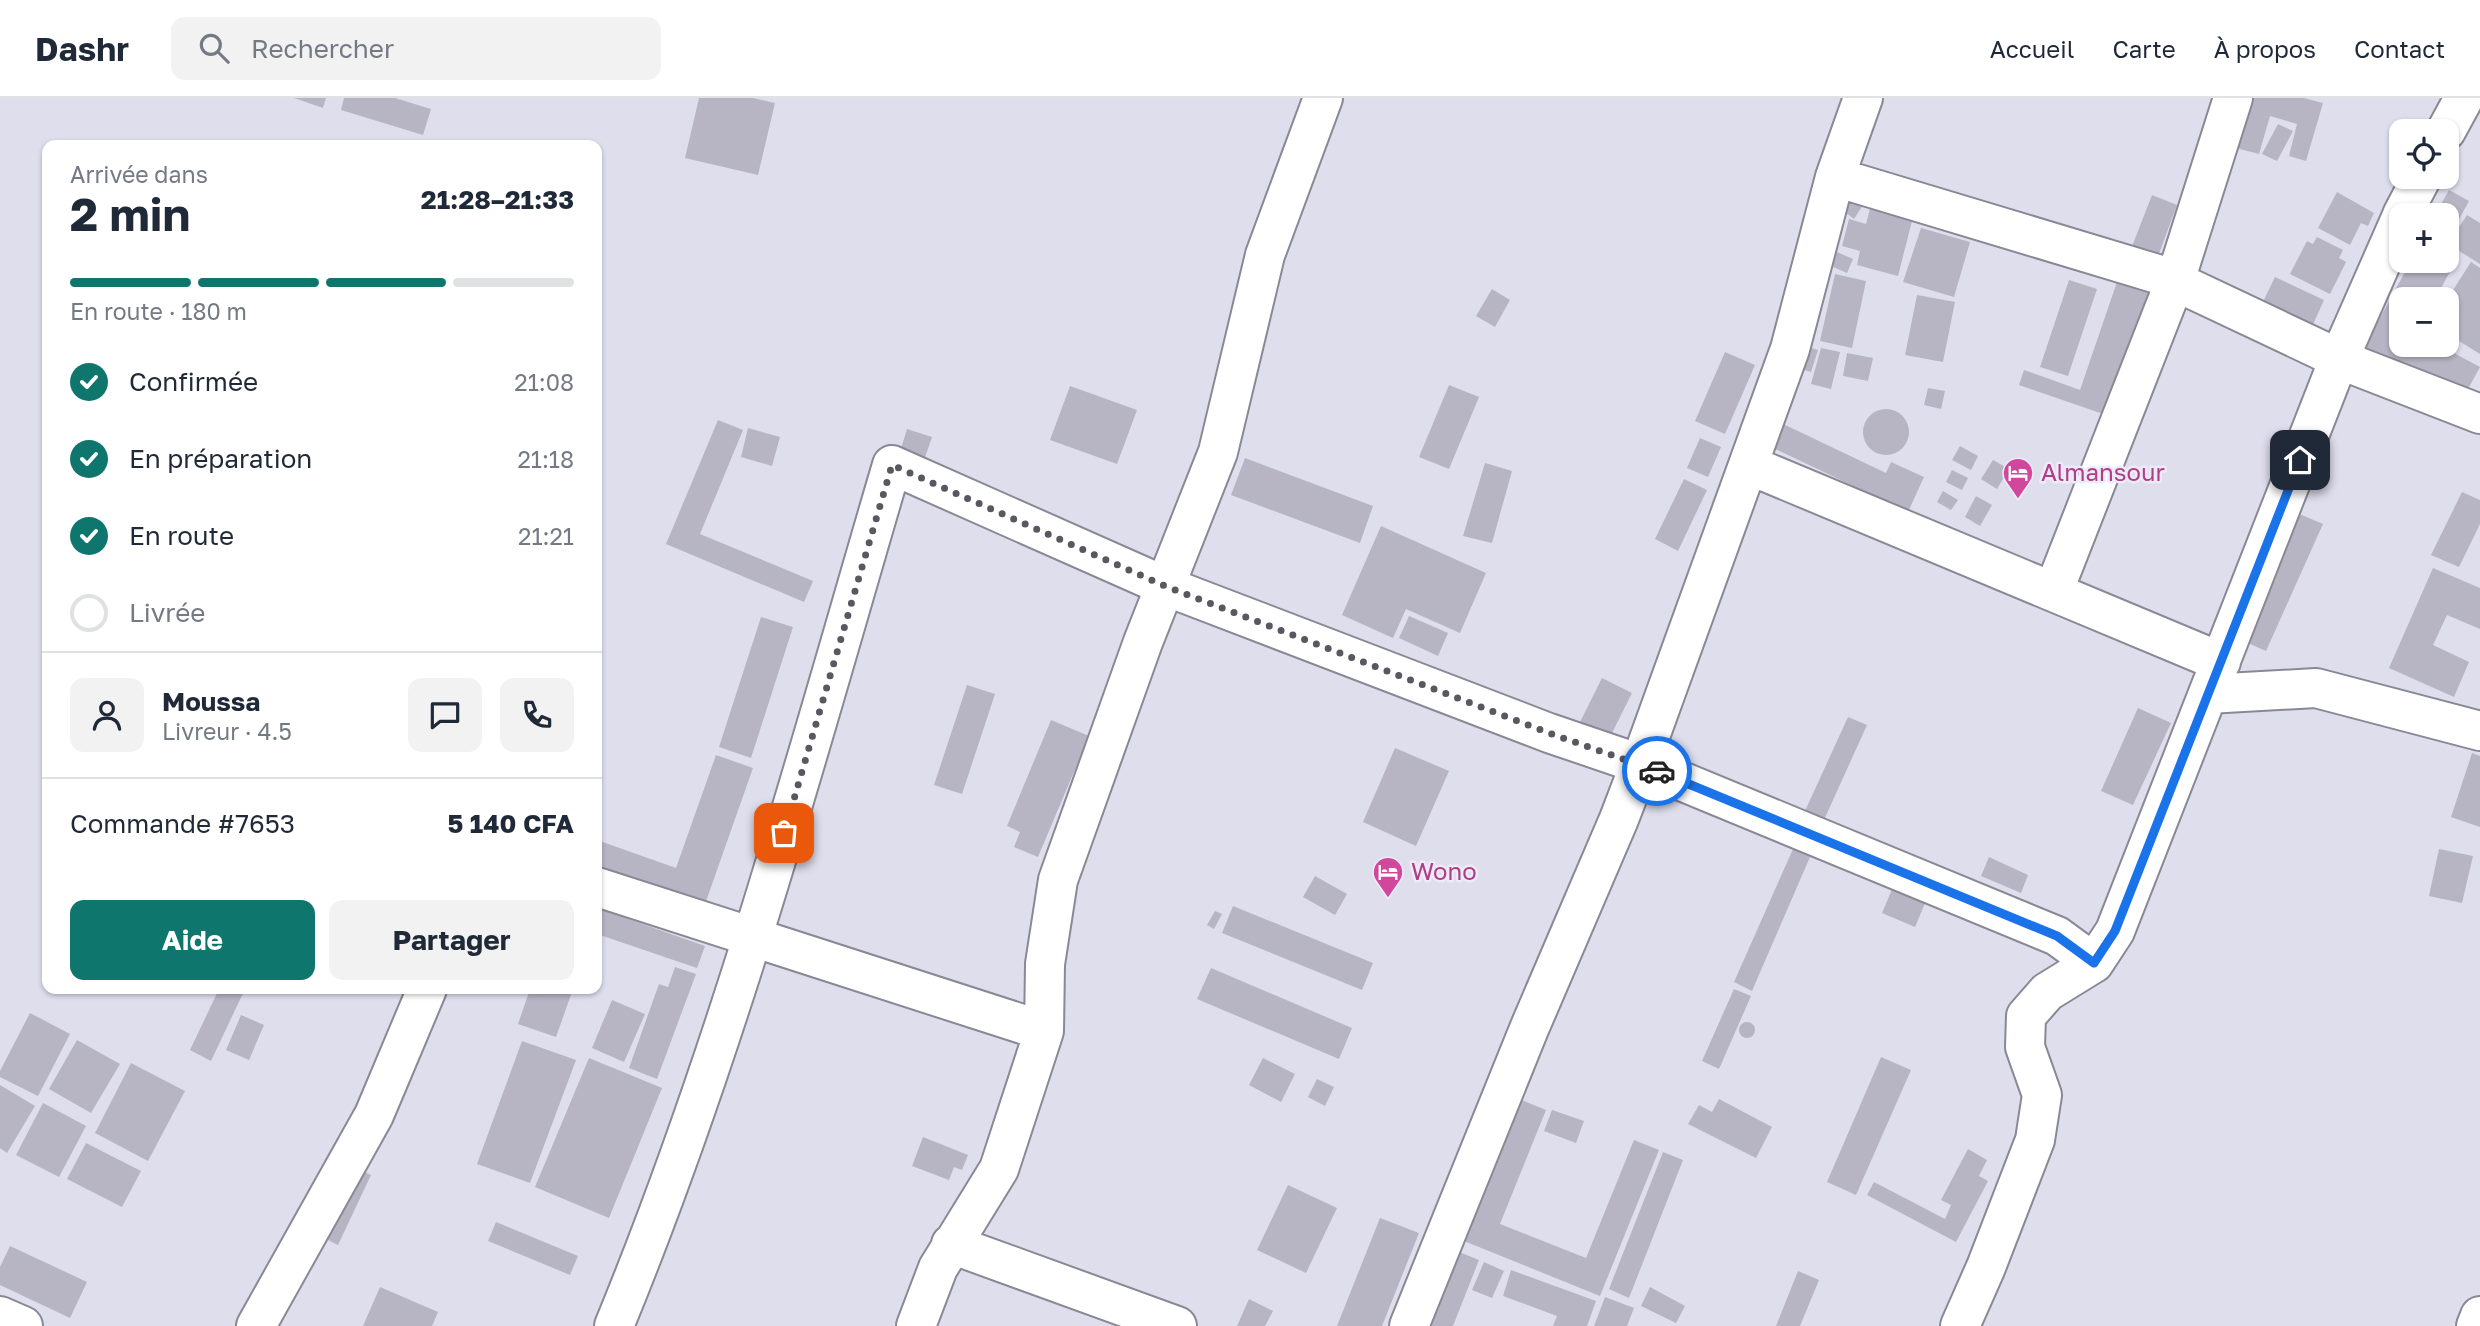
<!DOCTYPE html>
<html lang="fr">
<head>
<meta charset="utf-8">
<style>
	:root { --surface:#fff; --page:#f2f2f3; --text:#1f2937; --muted:#747a83; --line:#e0e1e3; --accent:#0f766e }
	body { margin:0; font-family:"Golos Text",sans-serif; background:var(--page); color:var(--text); height:100vh; display:flex; flex-direction:column; font-size:26px; white-space:nowrap }
	* { box-sizing:border-box; margin:0 }
	p { font-size:23px; color:var(--muted) }
	.icon { flex:none; width:38px; height:38px; fill:none; stroke:currentColor; stroke-width:2; stroke-linecap:round; stroke-linejoin:round }
	.map { position:relative; flex:1; overflow:hidden }
	.panel { position:absolute; left:42px; top:42px; width:560px; height:854px; display:flex; flex-direction:column; background:var(--surface); border-radius:14px; box-shadow:0 2px 5px #0004 }
	.panel>* { flex:none }
	.fabs { position:absolute; left:2389px; top:21px; display:grid; gap:14px }
	.fabs a { display:grid; place-items:center; width:70px; height:70px; border-radius:14px; background:var(--surface); box-shadow:0 2px 5px #0004; font-size:35px }
	.pin { position:absolute; display:grid; place-items:center; width:60px; height:60px; color:#fff; margin:-30px; border-radius:14px; box-shadow:0 4px 10px #0006 }
	.courier { position:absolute; display:grid; place-items:center; width:70px; height:70px; margin:-35px; border:5px solid #1a73e8; border-radius:50%; background:#fff; color:#222; box-shadow:0 2px 9px #0007 }
	.headline em { font-style:normal; font-weight:700 }
	.headline div { display:flex; flex-direction:column-reverse }
	.headline { display:flex; align-items:center; justify-content:space-between; height:119px; padding:0 28px }
	h1 { font-size:46px; font-weight:700; line-height:52px }
	.bar { display:grid; grid-template-columns:repeat(4,1fr); gap:10px 7px; align-content:center; height:84px; padding:0 28px }
	.bar i { height:9px; border-radius:5px; background:var(--line) }
	.bar .active { background:var(--accent) }
	.bar p { grid-column:span 4 }
	.line { display:flex; align-items:center; gap:18px; padding:0 28px; border-top:2px solid var(--line) }
	.line div { flex:1 }
	.round { display:grid; place-items:center; flex:none; width:74px; height:74px; border-radius:14px; background:var(--page) }
	ol { padding:0 28px; list-style:none }
	li { display:flex; align-items:center; gap:21px; height:77px }
	li p { margin-inline-start:auto }
	li .icon { padding:7px; border-radius:50%; background:var(--accent); color:#fff; stroke-width:4 }
	li:last-child { color:var(--muted) }
	li i { width:38px; height:38px; border:4px solid var(--line); border-radius:50% }
	.action { display:flex; gap:14px; margin-top:auto; padding:14px 28px }
	.action a { flex:1; height:80px; border-radius:14px; background:var(--accent); color:#fff; font-size:28px; font-weight:700; line-height:80px; text-align:center }
	.action a+a { background:var(--page); color:var(--text) }
	header { display:flex; align-items:center; gap:42px; box-sizing:border-box; height:98px; padding:0 35px; background:var(--surface); border-bottom:2px solid var(--line) }
	header strong { font-size:33px }
	nav { display:flex; gap:38px; margin-inline-start:auto; font-size:24px }
	.search { width:490px; height:63px; background:var(--page); display:flex; align-items:center; gap:18px; box-sizing:border-box; padding:0 24px; border-radius:14px; color:var(--muted); font-size:26px }
	.map>svg:first-child { display:block }
</style>
</head>
<body>
<header>
<strong>Dashr</strong>
<div class="search"><svg class="icon" aria-label="search" viewBox="0 0 24 24"><circle cx="10" cy="10" r="6"/><path d="M15 15l6 6"/></svg>Rechercher</div>
<nav><a>Accueil</a><a>Carte</a><a>À propos</a><a>Contact</a></nav>
</header>
<div class="map">
<svg width="2480" height="1228" viewBox="0 0 2480 1228">
	<rect width="100%" height="100%" fill="#dfdeed"/>
	<path fill="#b7b5c4" d="M294 0H326L323 10Z
		M344 0H395L431 11 423 37 341 12Z
		M699 0H753L775 5 758 77 685 60Z
		M2242 0H2304L2323 5 2306 63 2289 58 2297 26 2270 18 2259 56 2228 48Z
		M2278 26 2293 33 2277 63 2262 56Z
		M2449 92 2469 103 2446 145V117H2435Z
		M2337 94 2374 115 2368 128 2361 125 2350 147 2318 130Z
		M1856 97 1865 104 1854 121 1845 114Z
		M2152 97 2177 107 2157 161 2131 151Z
		M1872 103 1914 115 1898 178 1857 167 1860 153 1842 148 1849 121 1866 126Z
		M2467 117 2480 125V166L2448 146Z
		M1921 130 1970 144 1954 199 1903 184Z
		M2317 139 2343 152 2339 160 2346 164 2330 196 2290 176 2307 143 2313 146Z
		M2446 152 2458 159 2435 201H2401V247H2439L2480 269 2462 302 2364 249 2411 163H2446Z
		M1837 154 1853 161 1847 175 1831 168Z
		M2471 164 2480 170V256L2446 235V203Z
		M1835 176 1866 183 1852 250 1820 243Z
		M2275 179 2324 202 2311 231 2261 208Z
		M2118 181 2150 192 2106 317 2019 287 2024 272 2080 292Z
		M2069 182 2097 191 2068 278 2040 269Z
		M1492 191 1510 202 1495 229 1476 218Z
		M1917 197 1955 204 1943 264 1905 257Z
		M1802 247 1818 252 1811 274 1795 269Z
		M1821 250 1840 254 1831 291 1811 286Z
		M1725 254 1755 267 1725 336 1695 323Z
		M1847 255 1873 260 1868 283 1843 278Z
		M1449 287 1479 299 1449 371 1419 359Z
		M1070 288 1137 312 1117 366 1050 342Z
		M1928 290 1945 293 1941 311 1924 307Z
		M1863 334a23 23 0 1 1 46 0a23 23 0 1 1-46 0Z
		M718 322 743 332 700 436 813 483 804 504 666 446Z
		M1779 324 1886 375 1891 364 1924 379 1908 414 1767 347Z
		M748 330 780 339 772 368 741 359Z
		M907 331 932 339 920 374 896 367Z
		M1700 340 1721 349 1708 379 1687 370Z
		M1960 348 1978 358 1971 372 1952 362Z
		M1245 360 1373 408 1360 445 1231 397Z
		M1993 362 2009 371 1997 391 1981 381Z
		M1485 365 1512 373 1492 445 1463 438Z
		M1952 372 1968 380 1962 392 1946 384Z
		M1684 381 1707 392 1678 453 1655 441Z
		M1943 393 1958 402 1951 412 1937 404Z
		M2462 394 2480 402V426L2459 469 2431 457Z
		M1976 398 1992 407 1980 428 1965 419Z
		M2297 415 2323 426 2266 553 2239 541Z
		M1381 428 1486 475 1460 535 1406 511 1393 540 1342 517Z
		M2433 470 2480 490V531L2447 517 2433 547 2469 564 2454 599 2389 570Z
		M1409 518 1448 535 1438 558 1399 540Z
		M761 519 793 529 751 660 719 649Z
		M1602 580 1632 595 1610 639 1580 624Z
		M967 587 995 596 962 696 934 687Z
		M2138 610 2171 625 2133 707 2101 693Z
		M1848 619 1867 627 1824 722 1805 713Z
		M1051 622 1089 638 1038 759 1014 749 1020 734 1007 728Z
		M1395 650 1449 673 1416 748 1363 724Z
		M2472 655 2480 658V729L2451 719Z
		M716 657 753 670 704 809 597 772V742L676 770Z
		M1793 751 1810 759 1752 893 1734 884Z
		M2439 751 2473 758 2462 805 2429 798Z
		M1989 759 2028 777 2021 795 1981 778Z
		M1315 778 1347 796 1335 817 1303 799Z
		M1893 789 1926 803 1915 829 1882 815Z
		M1233 808 1373 865 1362 892 1222 835Z
		M597 810 705 848 697 870 597 836Z
		M1215 813 1222 816 1214 831 1207 827Z
		M675 869 696 876 657 981 629 970 659 886 668 889Z
		M1211 870 1352 930 1339 961 1197 901Z
		M219 891H245L211 963 190 952Z
		M530 891H573L556 939 518 926Z
		M1734 891 1751 898 1719 971 1702 963Z
		M612 902 645 916 624 964 592 950Z
		M30 915 70 936 38 998 0 979V973Z
		M241 917 264 927 249 962 226 952Z
		M1739 932a8 8 0 1 1 16 0a8 8 0 1 1-16 0Z
		M77 942 120 966 91 1015 49 991Z
		M522 943 576 962 530 1085 477 1066Z
		M1881 959 1911 972 1856 1097 1827 1084Z
		M589 960 662 990 609 1120 535 1089Z
		M1263 960 1295 976 1281 1004 1249 987Z
		M131 965 185 993 148 1063 95 1035Z
		M1317 981 1334 989 1325 1008 1308 999Z
		M0 987 35 1008 7 1055 0 1050Z
		M1517 1000 1546 1012 1500 1126 1586 1160 1634 1042 1659 1052 1600 1198 1459 1141Z
		M1719 1001 1772 1029 1756 1060 1688 1026 1699 1007 1712 1014Z
		M43 1005 86 1028 59 1079 16 1057Z
		M1552 1012 1584 1023 1576 1045 1544 1033Z
		M923 1039 968 1057 962 1072 954 1069 949 1082 912 1068Z
		M86 1045 141 1073 122 1109 67 1081Z
		M1968 1051 1987 1062 1979 1078 1988 1083 1956 1144 1867 1097 1874 1084 1945 1121 1951 1107 1941 1102Z
		M1663 1054 1683 1062 1629 1200 1609 1191Z
		M351 1068 371 1077 338 1147 318 1137Z
		M1288 1087 1337 1110 1306 1175 1257 1152Z
		M1380 1120 1419 1135 1382 1228H1337Z
		M496 1124 578 1158 570 1177 488 1143Z
		M10 1148 87 1184 70 1220 0 1187V1169Z
		M1459 1154 1479 1162 1453 1228H1429Z
		M1484 1164 1504 1173 1492 1200 1472 1192Z
		M1511 1172 1596 1203 1587 1228H1553L1557 1218 1503 1198Z
		M1798 1173 1819 1182 1800 1228H1776Z
		M380 1189 438 1214 432 1228H363Z
		M1650 1189 1685 1208 1676 1225 1641 1208Z
		M1605 1199 1634 1210 1627 1228H1594Z
		M1249 1201 1273 1213 1265 1228H1237Z"/>
	<g fill="none" stroke-linecap="round" stroke-linejoin="round">
		<g stroke="#898895" stroke-width="42">
			<path id="minor" d="M2446 33 2464 0
				M1835 79 2164 178 2346 264 2480 316
				M2402 117 2422 79
				M1749 367 2221 564
				M2054 492 2175 183 2233 0
				M2208 596 2316 590 2480 633
				M597 789 1044 933
				M951 1146 1177 1228
				M0 1218 23 1228
				M256 1228 374 1017 427 891
				M614 1228C729 949 807 656 892 367L1165 488 1549 635 1640 666 2057 838 2094 865
				M916 1228 938 1170 999 1071 1044 933 1045 866 1058 782 1143 544 1218 354 1265 157 1323 0
				M1409 1228 1529 931 1619 721 1640 666 1790 251 1835 79 1863 0
				M1960 1228 1986 1169 2035 1042 2042 997 2025 949 2026 918 2047 894 2094 865 2115 833 2339 261 2401 120
				M2476 1228 2480 1218"/>
		</g>
		<use href="#minor" stroke="#fff" stroke-width="38"/>
	</g>
	<g fill="none" stroke-linecap="round" stroke-linejoin="round">
		<path stroke="#595861" stroke-width="7" stroke-dasharray="0 12.6" d="M784 735 892 367 1165 488 1549 635 1657 673"/>
		<path stroke="#1a73e8" stroke-width="9" d="M1657 673 2057 838 2094 865 2115 833 2300 362"/>
	</g>
	<defs>
		<g id="hotel-pin" transform="scale(1.575)"><path d="M0 17L-7.5 6A9.5 9.5 0 1 1 7.5 6Z" fill="#d1479c" stroke="#edebfa"/><path d="M-6-4.5h1.5V1H6V5H4.5V3h-9V5H-6ZM-4 0a1.8 1.8 0 1 1 3.6 0ZM.5 0V-2.5h3Q6-2.5 6 0Z" fill="#fff"/></g>
	</defs>
	<g fill-rule="evenodd">
		<use href="#hotel-pin" x="2018" y="375"/>
		<use href="#hotel-pin" x="1388" y="774"/>
	</g>
	<g text-anchor="middle" stroke-width="5" stroke-linejoin="round" paint-order="stroke">
		<g font-size="24" fill="#b23c85" stroke="#edebfa" text-anchor="start">
			<text x="2041" y="383">Almansour</text>
			<text x="1411" y="782">Wono</text>
		</g>
	</g>
</svg>
<div class="fabs">
<a><svg class="icon" aria-label="locate" viewBox="0 0 24 24"><circle cx="12" cy="12" r="6"/><path d="M12 2v4M12 18v4M2 12h4M18 12h4"/></svg></a>
<a>+</a>
<a>−</a>
</div>
<div class="pin" style="left:784px;top:735px;background:#ea580c"><svg class="icon" aria-label="bag" viewBox="0 0 24 24"><path d="M5 8h14l-1 12H6zM9 8a3 3 0 0 1 6 0"/></svg></div>
<div class="pin" style="left:2300px;top:362px;background:#1f2937"><svg class="icon" aria-label="home" viewBox="0 0 24 24"><path d="M3 11l9-7 9 7M6 9v11h12V9"/></svg></div>
<div class="courier" style="left:1657px;top:673px"><svg class="icon" aria-label="car" viewBox="0 0 24 24"><path d="M5 17H2v-5l4-1 3-4h7l3 4 3 1v5h-3M9 17h6M6 11h13"/><circle cx="7" cy="17" r="2"/><circle cx="17" cy="17" r="2"/></svg></div>
<section class="panel">
<div class="headline"><div><h1>2 min</h1><p>Arrivée dans</p></div><em>21:28–21:33</em></div>
<div class="bar"><i class="active"></i><i class="active"></i><i class="active"></i><i></i><p>En route · 180 m</p></div>
<ol>
<li><svg class="icon" aria-label="check" viewBox="0 0 24 24"><path d="M5 12l5 5 9-10"/></svg>Confirmée<p>21:08</p></li>
<li><svg class="icon" aria-label="check" viewBox="0 0 24 24"><path d="M5 12l5 5 9-10"/></svg>En préparation<p>21:18</p></li>
<li><svg class="icon" aria-label="check" viewBox="0 0 24 24"><path d="M5 12l5 5 9-10"/></svg>En route<p>21:21</p></li>
<li><i></i>Livrée</li>
</ol>
<div class="line" style="height:126px"><a class="round"><svg class="icon" aria-label="person" viewBox="0 0 24 24"><circle cx="12" cy="8" r="4"/><path d="M4 21q1-7 8-7t8 7"/></svg></a><div><b>Moussa</b><p>Livreur · 4.5</p></div><a class="round"><svg class="icon" aria-label="chat" viewBox="0 0 24 24"><path d="M4 5h16v11H9l-5 4z"/></svg></a><a class="round"><svg class="icon" aria-label="phone" viewBox="0 0 24 24"><path d="M5 4h4l2 5-3 2q2 4 5 5l2-3 5 2v4C11 20 4 13 5 4z"/></svg></a></div>
<div class="line" style="height:91px"><div>Commande #7653</div><b>5 140 CFA</b></div>
<div class="action"><a>Aide</a><a>Partager</a></div>
</section>
</div>
</body>
</html>
